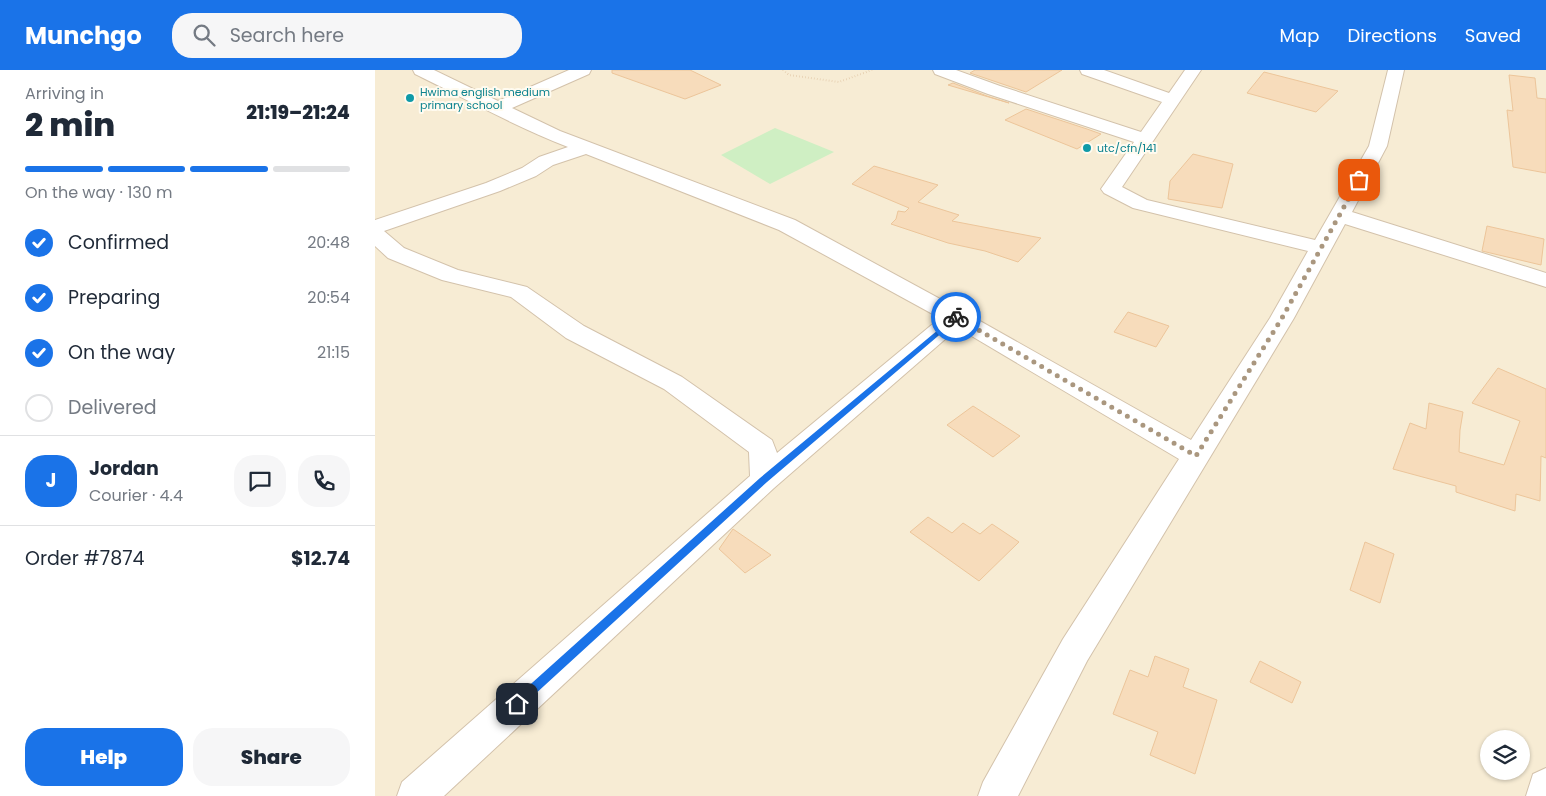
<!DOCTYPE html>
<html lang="en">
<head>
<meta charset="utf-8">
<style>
	:root { --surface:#fff; --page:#f6f6f7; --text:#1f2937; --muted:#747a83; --line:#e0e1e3; --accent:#1a73e8 }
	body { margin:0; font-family:Poppins,sans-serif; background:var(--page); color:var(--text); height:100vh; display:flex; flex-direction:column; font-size:19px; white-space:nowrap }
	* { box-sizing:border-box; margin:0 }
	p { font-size:16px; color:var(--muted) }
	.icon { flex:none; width:28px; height:28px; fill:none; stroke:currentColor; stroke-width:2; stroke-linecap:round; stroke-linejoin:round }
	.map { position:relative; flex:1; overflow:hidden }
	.drawer { display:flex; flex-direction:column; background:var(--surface); width:375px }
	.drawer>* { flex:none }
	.fabs { position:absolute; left:1105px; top:660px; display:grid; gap:10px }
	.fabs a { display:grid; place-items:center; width:50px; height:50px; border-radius:50%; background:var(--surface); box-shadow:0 1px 4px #0004; font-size:25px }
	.pin { position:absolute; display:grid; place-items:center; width:42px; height:42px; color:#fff; margin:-21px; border-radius:10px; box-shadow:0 2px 8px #0006 }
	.courier { position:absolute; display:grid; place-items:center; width:50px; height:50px; margin:-25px; border:4px solid #1a73e8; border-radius:50%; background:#fff; color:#222; box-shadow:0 1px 6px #0007 }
	.headline em { font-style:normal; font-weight:800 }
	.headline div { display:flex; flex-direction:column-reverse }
	.headline { display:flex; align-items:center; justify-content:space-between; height:85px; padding:0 25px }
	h1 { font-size:32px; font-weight:800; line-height:38px }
	.bar { display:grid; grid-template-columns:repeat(4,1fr); gap:8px 5px; align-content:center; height:60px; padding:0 25px }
	.bar i { height:6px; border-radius:4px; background:var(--line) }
	.bar .selected { background:var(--accent) }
	.bar p { grid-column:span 4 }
	.line { display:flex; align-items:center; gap:12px; padding:0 25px; border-top:1px solid var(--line) }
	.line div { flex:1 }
	.round { display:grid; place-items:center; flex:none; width:52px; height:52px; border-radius:20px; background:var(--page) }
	ol { padding:0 25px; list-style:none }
	li { display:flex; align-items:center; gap:15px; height:55px }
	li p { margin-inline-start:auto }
	li .icon { padding:5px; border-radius:50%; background:var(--accent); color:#fff; stroke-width:4 }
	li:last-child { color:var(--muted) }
	li i { width:28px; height:28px; border:2px solid var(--line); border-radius:50% }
	.cta { display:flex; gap:10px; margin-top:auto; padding:10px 25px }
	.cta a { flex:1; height:58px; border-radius:20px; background:var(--accent); color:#fff; font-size:20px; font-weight:800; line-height:58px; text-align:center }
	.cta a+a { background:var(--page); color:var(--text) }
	header { display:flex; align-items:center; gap:30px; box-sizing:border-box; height:70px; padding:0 25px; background:var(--accent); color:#fff }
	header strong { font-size:24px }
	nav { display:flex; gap:28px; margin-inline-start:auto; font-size:18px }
	.search { width:350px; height:45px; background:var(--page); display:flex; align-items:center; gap:12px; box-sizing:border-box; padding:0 18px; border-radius:20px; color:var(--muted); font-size:19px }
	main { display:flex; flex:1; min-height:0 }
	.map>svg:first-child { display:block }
</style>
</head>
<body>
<header>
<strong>Munchgo</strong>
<div class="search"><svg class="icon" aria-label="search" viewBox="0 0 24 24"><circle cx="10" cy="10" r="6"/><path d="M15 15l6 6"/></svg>Search here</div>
<nav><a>Map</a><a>Directions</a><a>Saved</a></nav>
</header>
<main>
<section class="drawer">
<div class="headline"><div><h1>2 min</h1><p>Arriving in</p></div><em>21:19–21:24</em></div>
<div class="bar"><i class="selected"></i><i class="selected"></i><i class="selected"></i><i></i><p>On the way · 130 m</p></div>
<ol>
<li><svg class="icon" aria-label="check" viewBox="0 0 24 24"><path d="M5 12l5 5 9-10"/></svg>Confirmed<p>20:48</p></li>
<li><svg class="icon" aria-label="check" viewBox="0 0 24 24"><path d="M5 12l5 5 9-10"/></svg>Preparing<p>20:54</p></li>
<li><svg class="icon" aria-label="check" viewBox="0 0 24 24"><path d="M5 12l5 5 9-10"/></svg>On the way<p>21:15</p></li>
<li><i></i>Delivered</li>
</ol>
<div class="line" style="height:90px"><b class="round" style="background:var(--accent);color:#fff">J</b><div><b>Jordan</b><p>Courier · 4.4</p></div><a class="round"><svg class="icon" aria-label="chat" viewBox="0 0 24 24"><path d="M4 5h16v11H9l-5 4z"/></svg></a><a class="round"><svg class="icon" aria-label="phone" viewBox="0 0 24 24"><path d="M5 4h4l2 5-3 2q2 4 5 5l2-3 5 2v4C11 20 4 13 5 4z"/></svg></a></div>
<div class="line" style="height:65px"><div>Order #7874</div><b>$12.74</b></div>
<div class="cta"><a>Help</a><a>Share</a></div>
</section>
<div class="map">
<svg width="1171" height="726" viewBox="0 0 1171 726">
	<rect width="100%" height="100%" fill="#fff9e7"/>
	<path fill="#f7ecd4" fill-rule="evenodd" d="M0 0H1171V726H0ZM1114 669H1146V701H1114Z"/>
	<path fill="#cfefc3" d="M400 58 459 82 395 114 346 85Z"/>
	<path fill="#f7dcbb" stroke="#ecc59a" d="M237 0H315L346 15 310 29 237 3Z
		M600 0H687L651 22 595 3Z
		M889 2 963 21 941 42 872 23Z
		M1134 5 1160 8 1162 28 1171 29V103L1138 97 1132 40 1138 41Z
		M578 13 612 26 634 33 573 15Z
		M651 39 712 59 726 64 702 79 630 50Z
		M818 84 858 94 847 138 793 129 795 111Z
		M499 96 563 115 543 132 584 145 577 151 666 168 643 192 610 181 573 173 516 154 521 149 523 141 530 142 534 138 477 114Z
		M1112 156 1169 169 1166 195 1107 181Z
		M753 242 794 256 781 277 739 262Z
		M1123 298 1171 319V388L1166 386 1165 431 1141 424 1140 441 1081 422V416L1018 399 1035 353 1051 359 1054 333 1088 342 1085 360 1084 382 1129 395 1145 351 1097 333Z
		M598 336 645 366 618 387 572 355Z
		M553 447 577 463 588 453 605 464 617 454 644 472 604 511 535 462Z
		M358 459 396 485 370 503 344 479Z
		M990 472 1019 484 1005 533 975 520Z
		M780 586 814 599 808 617 842 630 820 704 775 685 783 662 738 644 755 600 773 607Z
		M885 591 926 612 917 633 875 612Z"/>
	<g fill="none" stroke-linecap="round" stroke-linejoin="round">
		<g stroke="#d3c2ab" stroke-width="2">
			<path id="minor" d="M38 0H59L123 31 194 0H216L214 4 137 38 185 61 420 150 589 242 816 370 895 248 933 181 758 138 729 123 726 119 759 72 613 24 560 4 558 0H581L625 16 766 62 787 32 707 4 705 0H729L794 23 810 0H826L747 117 772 130 940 170 994 76 1013 0H1029L1012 76 977 142 1171 203V217L970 154 919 248 712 591 643 726H603L608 712 688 569 804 389 583 258 399 418 69 726H22L27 712 375 406 374 382 289 319 191 268 136 227 67 210 13 188 0 176V150L111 113 147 98 164 87 193 77C141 57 91 29 40 4ZM211 84 404 160 565 248 402 383 397 370 307 307 209 256 152 217 83 200 29 178 9 161 125 121 161 106 178 95Z
				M1171 698V726H1151L1158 704Z"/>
		</g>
		<path stroke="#ddbf9d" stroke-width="2" stroke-dasharray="0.5 2.5" stroke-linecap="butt" d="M408 0 414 5 464 12 497 0"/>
		<use href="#minor" fill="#fff" fill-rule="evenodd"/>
	</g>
	<path fill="#1a73e8" d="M581 245 584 247 583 249 392 412 146 637H138L137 634 138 630 385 408Z"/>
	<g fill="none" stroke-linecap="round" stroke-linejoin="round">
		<path stroke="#aa977f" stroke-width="5" stroke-dasharray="0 9" d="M581 247 821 386 907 248 984 110"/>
	</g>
	<g fill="#0f9aa8" stroke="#fffbf0" stroke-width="2">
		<circle cx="35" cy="28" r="5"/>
		<circle cx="712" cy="78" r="5"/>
	</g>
	<g text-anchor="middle" stroke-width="4" stroke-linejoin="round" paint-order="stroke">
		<g font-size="11" fill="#0d838f" stroke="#fffbf0" text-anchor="start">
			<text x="45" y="26">Hwima english medium<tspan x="45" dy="13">primary school</tspan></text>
			<text x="722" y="82">utc/cfn/141</text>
		</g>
	</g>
</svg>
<div class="fabs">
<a><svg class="icon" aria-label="layers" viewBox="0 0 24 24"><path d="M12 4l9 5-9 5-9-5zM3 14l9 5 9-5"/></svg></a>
</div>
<div class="pin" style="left:984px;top:110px;background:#ea580c"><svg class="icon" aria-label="bag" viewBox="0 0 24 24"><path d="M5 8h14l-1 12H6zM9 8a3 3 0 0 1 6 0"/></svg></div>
<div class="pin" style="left:142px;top:634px;background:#1f2937"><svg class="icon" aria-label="home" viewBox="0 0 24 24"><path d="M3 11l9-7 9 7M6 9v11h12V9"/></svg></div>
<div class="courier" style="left:581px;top:247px"><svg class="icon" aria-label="bike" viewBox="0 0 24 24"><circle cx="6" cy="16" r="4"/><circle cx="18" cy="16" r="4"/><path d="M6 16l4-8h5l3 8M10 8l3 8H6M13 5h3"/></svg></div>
</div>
</main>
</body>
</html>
